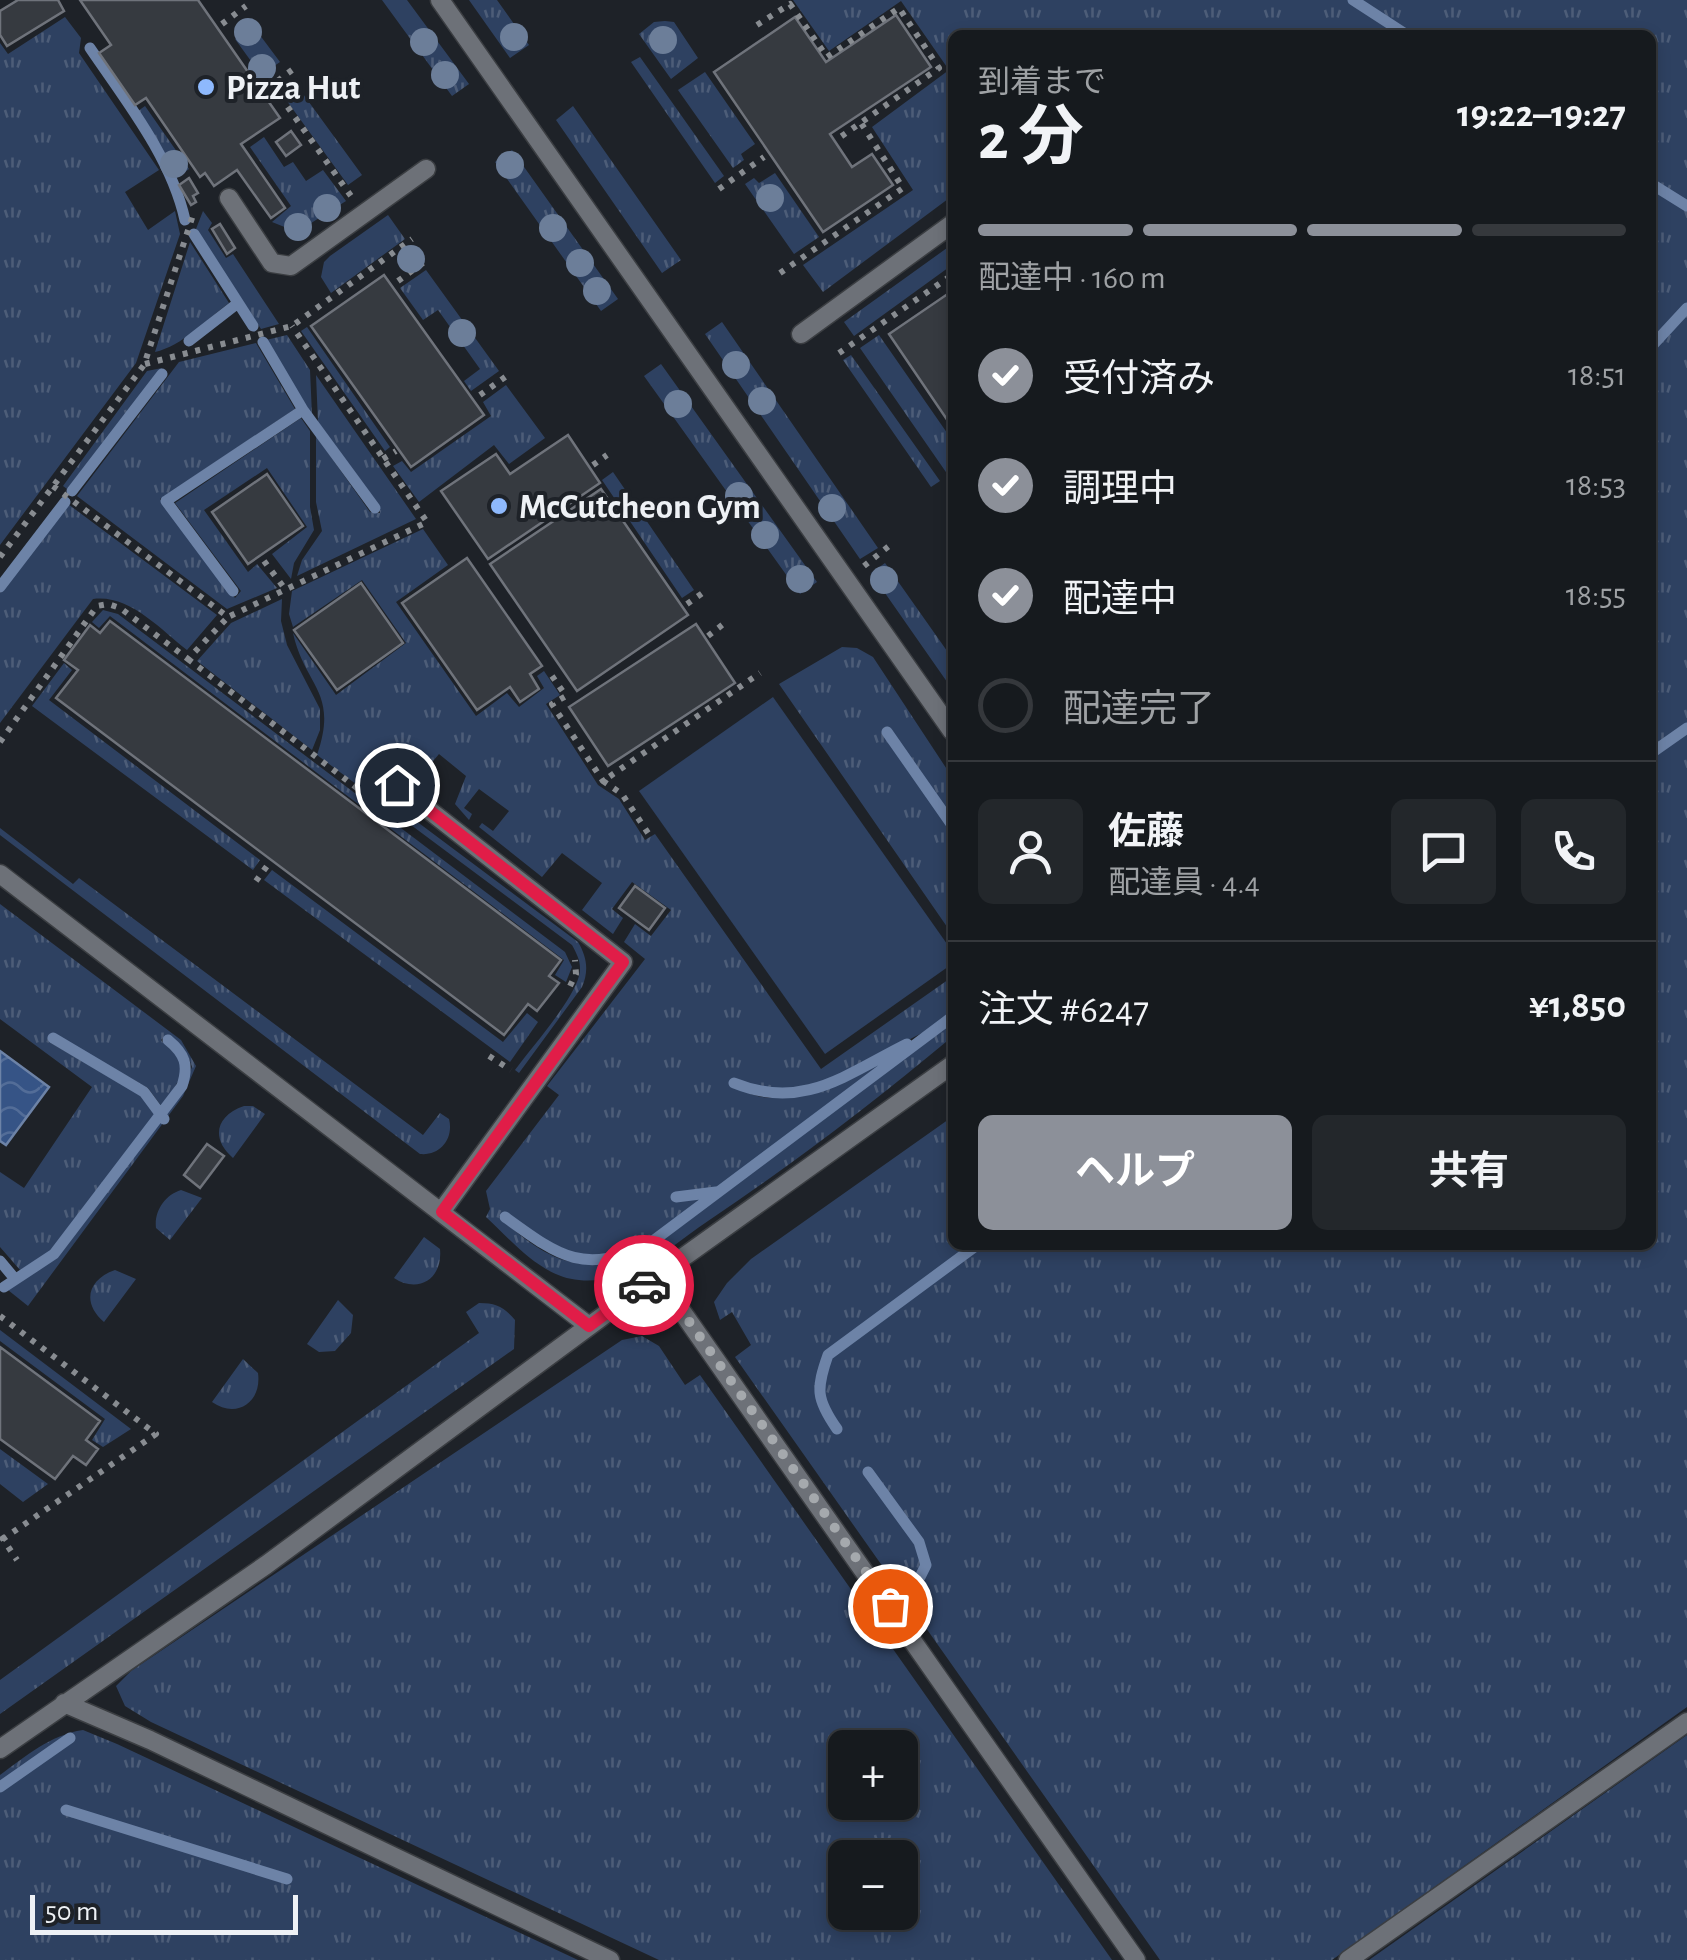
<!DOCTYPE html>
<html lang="ja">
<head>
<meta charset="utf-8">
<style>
	:root { --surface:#161a1e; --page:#23272b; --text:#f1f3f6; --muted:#9ea1a4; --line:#35383c; --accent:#8c9099 }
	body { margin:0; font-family:"Alegreya Sans","Noto Sans JP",sans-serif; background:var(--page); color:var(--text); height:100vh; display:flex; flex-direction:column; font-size:38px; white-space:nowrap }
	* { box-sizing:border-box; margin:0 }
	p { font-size:32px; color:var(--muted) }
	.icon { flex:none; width:55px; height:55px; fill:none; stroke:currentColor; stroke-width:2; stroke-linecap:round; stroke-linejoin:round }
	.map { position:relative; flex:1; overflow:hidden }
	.drawer { position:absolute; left:948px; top:30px; width:708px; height:1220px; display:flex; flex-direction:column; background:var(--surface); border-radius:15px; box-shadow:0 5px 15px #0003,0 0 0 2px var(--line) }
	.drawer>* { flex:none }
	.buttons { position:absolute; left:828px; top:1730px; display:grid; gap:20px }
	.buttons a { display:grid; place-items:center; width:90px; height:90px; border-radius:15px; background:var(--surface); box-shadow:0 5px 15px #0003,0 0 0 2px var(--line); font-size:50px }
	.scale { position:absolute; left:30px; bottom:25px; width:268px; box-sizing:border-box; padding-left:10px; border:5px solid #eef1f5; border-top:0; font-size:28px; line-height:35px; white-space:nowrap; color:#eef1f5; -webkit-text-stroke:8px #1e2228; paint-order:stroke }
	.pin { position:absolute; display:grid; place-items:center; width:85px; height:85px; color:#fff; margin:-42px; border:5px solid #fff; border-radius:50%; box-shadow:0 2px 10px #0007 }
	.courier { position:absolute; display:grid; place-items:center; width:100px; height:100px; margin:-50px; border:8px solid #e11d48; border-radius:50%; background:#fff; color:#222; box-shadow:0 2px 12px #0007 }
	.head em { font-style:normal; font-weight:700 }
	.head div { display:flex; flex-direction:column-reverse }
	.head { display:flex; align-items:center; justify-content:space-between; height:170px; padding:0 30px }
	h1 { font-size:65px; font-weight:700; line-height:75px }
	.bar { display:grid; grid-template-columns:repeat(4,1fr); gap:15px 10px; align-content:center; height:120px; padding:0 30px }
	.bar i { height:12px; border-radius:8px; background:var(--line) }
	.bar .current { background:var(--accent) }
	.bar p { grid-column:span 4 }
	.line { display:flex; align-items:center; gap:25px; padding:0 30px; border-top:2px solid var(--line) }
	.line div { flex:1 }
	.round { display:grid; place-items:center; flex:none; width:105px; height:105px; border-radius:15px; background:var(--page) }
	ol { padding:0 30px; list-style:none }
	li { display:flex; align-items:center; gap:30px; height:110px }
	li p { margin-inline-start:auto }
	li .icon { padding:10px; border-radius:50%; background:var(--accent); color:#fff; stroke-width:4 }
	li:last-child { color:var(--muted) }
	li i { width:55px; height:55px; border:5px solid var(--line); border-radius:50% }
	.primary-button { display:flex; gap:20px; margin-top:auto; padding:20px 30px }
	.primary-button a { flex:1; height:115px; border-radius:15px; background:var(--accent); color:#fff; font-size:40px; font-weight:700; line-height:115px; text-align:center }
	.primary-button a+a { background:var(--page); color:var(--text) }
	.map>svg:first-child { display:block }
</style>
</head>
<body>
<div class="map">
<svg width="1687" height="1960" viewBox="0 0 1687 1960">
	<defs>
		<pattern id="grass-tufts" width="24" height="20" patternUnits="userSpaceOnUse" patternTransform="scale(2.5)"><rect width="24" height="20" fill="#2e4161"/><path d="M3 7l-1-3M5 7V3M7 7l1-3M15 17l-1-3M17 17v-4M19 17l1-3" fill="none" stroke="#4d5d78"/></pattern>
		<pattern id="water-waves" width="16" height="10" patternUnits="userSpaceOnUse" patternTransform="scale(2.5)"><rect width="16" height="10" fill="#365486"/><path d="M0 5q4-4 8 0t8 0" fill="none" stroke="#536d98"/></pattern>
	</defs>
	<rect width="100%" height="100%" fill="#1e2228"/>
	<path fill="url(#grass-tufts)" fill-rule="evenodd" d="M382 0H407L469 84 452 96Z
		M469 0H497L529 45 510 58Z
		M793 0H1687V1707L1332 1960H1160L735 1357 751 1345 732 1312 720 1320 714 1302 727 1283 751 1259 952 1117V1245H1650V35H952V196L823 292 803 265 913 190 872 127 949 70 901 1 829 51Z
		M65 17 81 38 79 53 159 170 125 192 148 230 175 211 180 234 136 363 0 545V43L8 54Z
		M665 21 674 22 698 58 671 79 639 34 654 22Z
		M253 26 280 62 261 75 235 39Z
		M640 57 724 176 715 183 631 62Z
		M705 72 755 144 741 154 744 160 733 168 678 90Z
		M298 87 362 175 348 185 284 97Z
		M145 106 189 169 175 179 138 111Z
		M573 106 681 260 662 273 556 120Z
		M264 137 284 167 293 162 306 181 323 170 346 201 297 232 272 222 291 206 250 147Z
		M512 150 618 299 601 311 495 162Z
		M775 173 819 237 794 254 745 184 754 178 759 183Z
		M203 211 212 223 208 230 226 258 233 254 279 324 261 329 196 229Z
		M388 215 405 239 331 293 321 277 324 262 330 256Z
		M190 242 229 303C206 320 182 346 155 352Z
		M947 248 952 255V265L854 336 844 322Z
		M426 270 499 371 471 391 464 381 480 369 438 310 423 320 400 288Z
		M722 322 878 548 860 559 705 334Z
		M307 327 390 447 385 451 301 331Z
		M287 335 310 370 312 415 266 340Z
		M879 335 952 440V472L948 475 860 348Z
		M256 343 295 409 160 499 235 598 241 591 175 503 301 418 310 431V507L314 530 294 563 291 579 272 554 307 527 267 468 204 510 248 572 257 564 277 588 227 609 77 496 179 362Z
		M851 355 940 481 931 487 843 360Z
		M661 364 817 582 800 594 644 376Z
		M162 368 67 489 63 486 147 371Z
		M316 375 416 519 297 576 302 560 322 531 316 502V436L370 512 380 513 379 505 318 422Z
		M506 385 545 438 509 464 494 445 419 502 393 466 402 461 411 472 491 416 483 402Z
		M613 472 694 590 682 598 602 480Z
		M68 504 217 615 187 650C160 629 129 594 93 599L0 723V593Z
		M423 529 448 565 396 602 476 716 507 693 519 707 544 688 537 676 544 671 560 695 546 704 598 785 619 799 645 840 655 834 821 1069 952 977V1013L936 1026C896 1045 823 1091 782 1092 765 1093 751 1086 736 1080L731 1081C776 1128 871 1064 917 1042L719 1190 676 1194 673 1197 676 1200 712 1195C678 1219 632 1264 586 1259 556 1255 527 1229 503 1212L499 1217C551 1264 584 1278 650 1249L952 1023V1037C874 1102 793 1164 708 1221 684 1237 658 1260 631 1271 615 1278 596 1282 579 1280 541 1277 512 1241 486 1217L490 1209 486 1191 559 1095 547 1086 645 959 624 942 635 924 651 936 671 910 632 882 612 909 623 918 613 934 582 910 602 883 562 853 542 877 479 827 482 823 493 831 509 811 479 789 464 808 472 814 469 820 455 804 466 776 439 754C420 777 416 783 389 764L372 788 578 942C587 957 589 971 582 987L519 1073 515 1070C532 1047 572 1002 579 976 582 964 578 956 572 945L317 755C339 691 305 687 293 633L336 695 406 643 362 580 293 627 289 614 292 591Z
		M885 563 952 658V689L871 573Z
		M282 599 281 621 287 645 320 709V730L312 750 197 661 231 623Z
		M103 610 118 614 565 952 572 967 566 982 555 975 564 960 110 616 99 628 92 622Z
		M842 647 857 648 873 657 952 777V818L890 728 884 727 883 732 952 832V934L779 684Z
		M64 663 72 670 49 700 260 860 253 870 32 706Z
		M0 828 73 884 79 878 423 1135 440 1113 449 1119C454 1139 440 1156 420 1154L0 835Z
		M272 870 503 1042 527 1013 538 1022 510 1062 264 880Z
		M0 904 181 1040 196 1066 183 1096 28 1306 8 1290 57 1257 181 1093 192 1067C187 1051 180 1042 166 1035L161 1040 181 1060 184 1072 162 1107 148 1088 54 1034 48 1036 51 1043 140 1095 156 1115 51 1252 20 1270 0 1247V1172L24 1188 92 1087 0 1019Z
		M244 1106H253L265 1114 233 1158C211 1139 215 1116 244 1106Z
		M181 1190 202 1198 170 1240 156 1228C154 1211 165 1195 181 1190Z
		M424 1237 440 1249C443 1279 418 1294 394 1278Z
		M115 1270 136 1279 104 1322C82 1303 87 1280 115 1270Z
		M338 1300 353 1315 351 1333 335 1351 319 1352 307 1344Z
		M479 1303C496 1303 504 1307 515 1320L514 1349 0 1714V1680L479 1333 466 1312Z
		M0 1330 131 1429 103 1447 92 1440 105 1419 0 1341Z
		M642 1336 659 1346 685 1385 700 1375 1112 1960H659L151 1722 125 1706 116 1686 131 1671 622 1340ZM845 1748H900V1802H845ZM845 1858H900V1912H845Z
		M243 1359 258 1373C262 1403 236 1419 212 1402Z
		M0 1449 48 1484 23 1502 0 1484Z
		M83 1730 117 1744 578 1960H0V1775C26 1756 50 1735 83 1730Z
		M1687 1735V1960H1369Z"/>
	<path fill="#2e4161" d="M773 697 952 951V964L825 1054 639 791Z"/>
	<path fill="url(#water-waves)" stroke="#6d83a7" stroke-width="2.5" d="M0 1051 49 1087 6 1145 0 1141Z"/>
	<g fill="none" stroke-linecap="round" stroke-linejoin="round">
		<path stroke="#6d83a7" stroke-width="11" d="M1353 0 1407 35
			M90 48C126 101 171 157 185 220
			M1650 183 1687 206
			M194 234 253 326
			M189 341 238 303
			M263 342 303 410 375 508
			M1650 348 1687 308
			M72 491 162 374
			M0 587 65 502
			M233 591 166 501 303 410
			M887 732 952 825
			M1650 754 1687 728
			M53 1038 144 1092 164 1119
			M734 1083C803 1111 845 1075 907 1044
			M676 1197 716 1192
			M505 1217C560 1257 583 1275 649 1244L952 1017
			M0 1261 15 1279
			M4 1287 54 1254 182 1086C189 1065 185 1054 168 1040
			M837 1429C816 1399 816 1389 828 1355L977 1245
			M868 1472 919 1542 926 1565 920 1577
			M0 1787 70 1738
			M66 1810 287 1879"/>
	</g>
	<path fill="#363a40" stroke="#6f737b" stroke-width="2.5" d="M18 0H58L64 11 7 46 0 35V11Z
		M80 0H198L280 118 241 144 285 208 271 218 237 170 214 186 205 173 200 177 146 98 135 105 99 53 111 45Z
		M896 15 931 67 830 134 852 167 872 154 893 185 823 232 714 72 795 17 826 62Z
		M291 131 301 145 286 156 276 142Z
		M189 178 198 193 193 196 196 202 191 205 179 185Z
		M220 224 235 248 227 254 212 229Z
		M384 275 484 415 411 467 311 326Z
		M952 291V427L889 334Z
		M568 435 600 483 488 559 441 491 496 454 510 474Z
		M267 474 303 526 248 564 212 512Z
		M601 489 688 615 577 691 490 564Z
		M467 558 542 666 530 674 539 689 520 702 510 687 477 710 402 603Z
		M361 583 403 643 337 690 294 630Z
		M110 621 561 960 549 976 559 983 537 1011 528 1004 504 1035 56 698 78 670 64 660 90 625 100 633Z
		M696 624 735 683 608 766 569 707Z
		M635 886 665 908 649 930 619 908Z
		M207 1144 224 1156 200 1188 184 1175Z
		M0 1347 100 1421 86 1440 98 1449 86 1465 73 1456 55 1479 0 1439Z"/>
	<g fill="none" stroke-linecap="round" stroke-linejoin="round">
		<g stroke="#3b3e42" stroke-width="21">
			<path id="service" d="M440 0 952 731
				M229 198 272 263 291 266 426 169
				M801 334 952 224
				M397 785 623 962 441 1212
				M0 874 589 1326
				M657 1276 1136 1960
				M64 1703 150 1740 610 1960
				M0 1749 266 1565 657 1276 952 1065
				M1348 1960 1687 1722"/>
		</g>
		<path stroke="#888c91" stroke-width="6" stroke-dasharray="5 8" stroke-linecap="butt" d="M222 24 246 6
			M757 25 790 4 827 57 899 8 939 68 839 138
			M292 70 272 85 351 196
			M719 189 764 157
			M780 273 903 188 861 123
			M398 281 427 260
			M839 353 952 275
			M145 364 292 326 412 239
			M480 395 508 375
			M383 459 396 451
			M593 465 607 455
			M53 486 228 617 427 522 292 326
			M0 557 144 365 194 212
			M264 561 285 589
			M864 566 889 546
			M687 604 704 592
			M708 636 726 622
			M188 659 374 801
			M552 676 566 696 552 704 603 781
			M0 742 97 606 108 604 120 608 188 659 228 617
			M648 833 622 794 603 781 760 673
			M256 881 267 866
			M570 986 576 974 575 960
			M489 1056 511 1070
			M0 1316 156 1434 0 1541
			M1 1536 17 1560"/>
		<use href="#service" stroke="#6d7178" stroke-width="18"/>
	</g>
	<g fill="#6c7e99">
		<circle cx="248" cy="32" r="14"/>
		<circle cx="514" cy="37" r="14"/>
		<circle cx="663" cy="40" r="14"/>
		<circle cx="424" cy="42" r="14"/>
		<circle cx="262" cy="68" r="14"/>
		<circle cx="445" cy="75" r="14"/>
		<circle cx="174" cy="164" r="14"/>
		<circle cx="510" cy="165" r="14"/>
		<circle cx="770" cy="198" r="14"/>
		<circle cx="327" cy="208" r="14"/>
		<circle cx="298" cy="227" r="14"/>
		<circle cx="553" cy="228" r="14"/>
		<circle cx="411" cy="259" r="14"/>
		<circle cx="580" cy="263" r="14"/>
		<circle cx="597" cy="291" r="14"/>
		<circle cx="462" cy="333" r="14"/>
		<circle cx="736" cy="365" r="14"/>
		<circle cx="762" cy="401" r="14"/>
		<circle cx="678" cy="404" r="14"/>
		<circle cx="739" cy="496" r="14"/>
		<circle cx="832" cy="508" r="14"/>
		<circle cx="765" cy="535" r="14"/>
		<circle cx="800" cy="579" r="14"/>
		<circle cx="884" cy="580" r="14"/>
	</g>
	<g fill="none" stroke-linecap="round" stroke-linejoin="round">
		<path stroke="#a5a9ad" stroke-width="10" stroke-dasharray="0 18" d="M644 1285 657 1276 890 1606"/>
		<path stroke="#e11d48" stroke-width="12" d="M397 785 623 962 442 1212 589 1326 644 1285"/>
	</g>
	<g fill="#8eb9fd" stroke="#1e2228" stroke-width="4">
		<circle cx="206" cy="87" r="10"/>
		<circle cx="499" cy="506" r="10"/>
	</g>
	<g text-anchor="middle" stroke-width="8" stroke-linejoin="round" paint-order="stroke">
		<g font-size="35" font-weight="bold" fill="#eef1f5" stroke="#1e2228" text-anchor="start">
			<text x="226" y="99">Pizza Hut</text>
			<text x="519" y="518">McCutcheon Gym</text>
		</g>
	</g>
</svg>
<div class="buttons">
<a>+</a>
<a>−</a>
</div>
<div class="scale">50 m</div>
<div class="pin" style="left:890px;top:1606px;background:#ea580c"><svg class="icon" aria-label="bag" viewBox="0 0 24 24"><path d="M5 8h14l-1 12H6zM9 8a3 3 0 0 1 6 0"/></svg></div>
<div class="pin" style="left:397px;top:785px;background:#1f2937"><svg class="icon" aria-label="home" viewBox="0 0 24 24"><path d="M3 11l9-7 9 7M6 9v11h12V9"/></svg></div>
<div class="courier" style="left:644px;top:1285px"><svg class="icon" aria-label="car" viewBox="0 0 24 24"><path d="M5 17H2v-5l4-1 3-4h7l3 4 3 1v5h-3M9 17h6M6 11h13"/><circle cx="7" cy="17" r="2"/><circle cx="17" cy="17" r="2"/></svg></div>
<section class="drawer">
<div class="head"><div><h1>2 分</h1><p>到着まで</p></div><em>19:22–19:27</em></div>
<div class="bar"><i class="current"></i><i class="current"></i><i class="current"></i><i></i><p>配達中 · 160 m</p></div>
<ol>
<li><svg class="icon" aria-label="check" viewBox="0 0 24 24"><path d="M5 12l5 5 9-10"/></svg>受付済み<p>18:51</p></li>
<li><svg class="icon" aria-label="check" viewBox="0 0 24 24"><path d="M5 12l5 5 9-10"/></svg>調理中<p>18:53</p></li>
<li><svg class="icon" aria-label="check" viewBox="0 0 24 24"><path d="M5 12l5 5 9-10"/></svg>配達中<p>18:55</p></li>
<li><i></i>配達完了</li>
</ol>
<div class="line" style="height:180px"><a class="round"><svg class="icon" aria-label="person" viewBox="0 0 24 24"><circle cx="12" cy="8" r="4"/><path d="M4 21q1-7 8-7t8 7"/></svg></a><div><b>佐藤</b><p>配達員 · 4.4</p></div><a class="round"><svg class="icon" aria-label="chat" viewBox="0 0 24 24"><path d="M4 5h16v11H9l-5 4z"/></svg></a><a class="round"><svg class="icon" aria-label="phone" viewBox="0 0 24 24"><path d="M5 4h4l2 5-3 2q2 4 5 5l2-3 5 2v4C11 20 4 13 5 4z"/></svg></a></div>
<div class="line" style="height:130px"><div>注文 #6247</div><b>¥1,850</b></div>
<div class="primary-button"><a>ヘルプ</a><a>共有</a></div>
</section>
</div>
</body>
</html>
